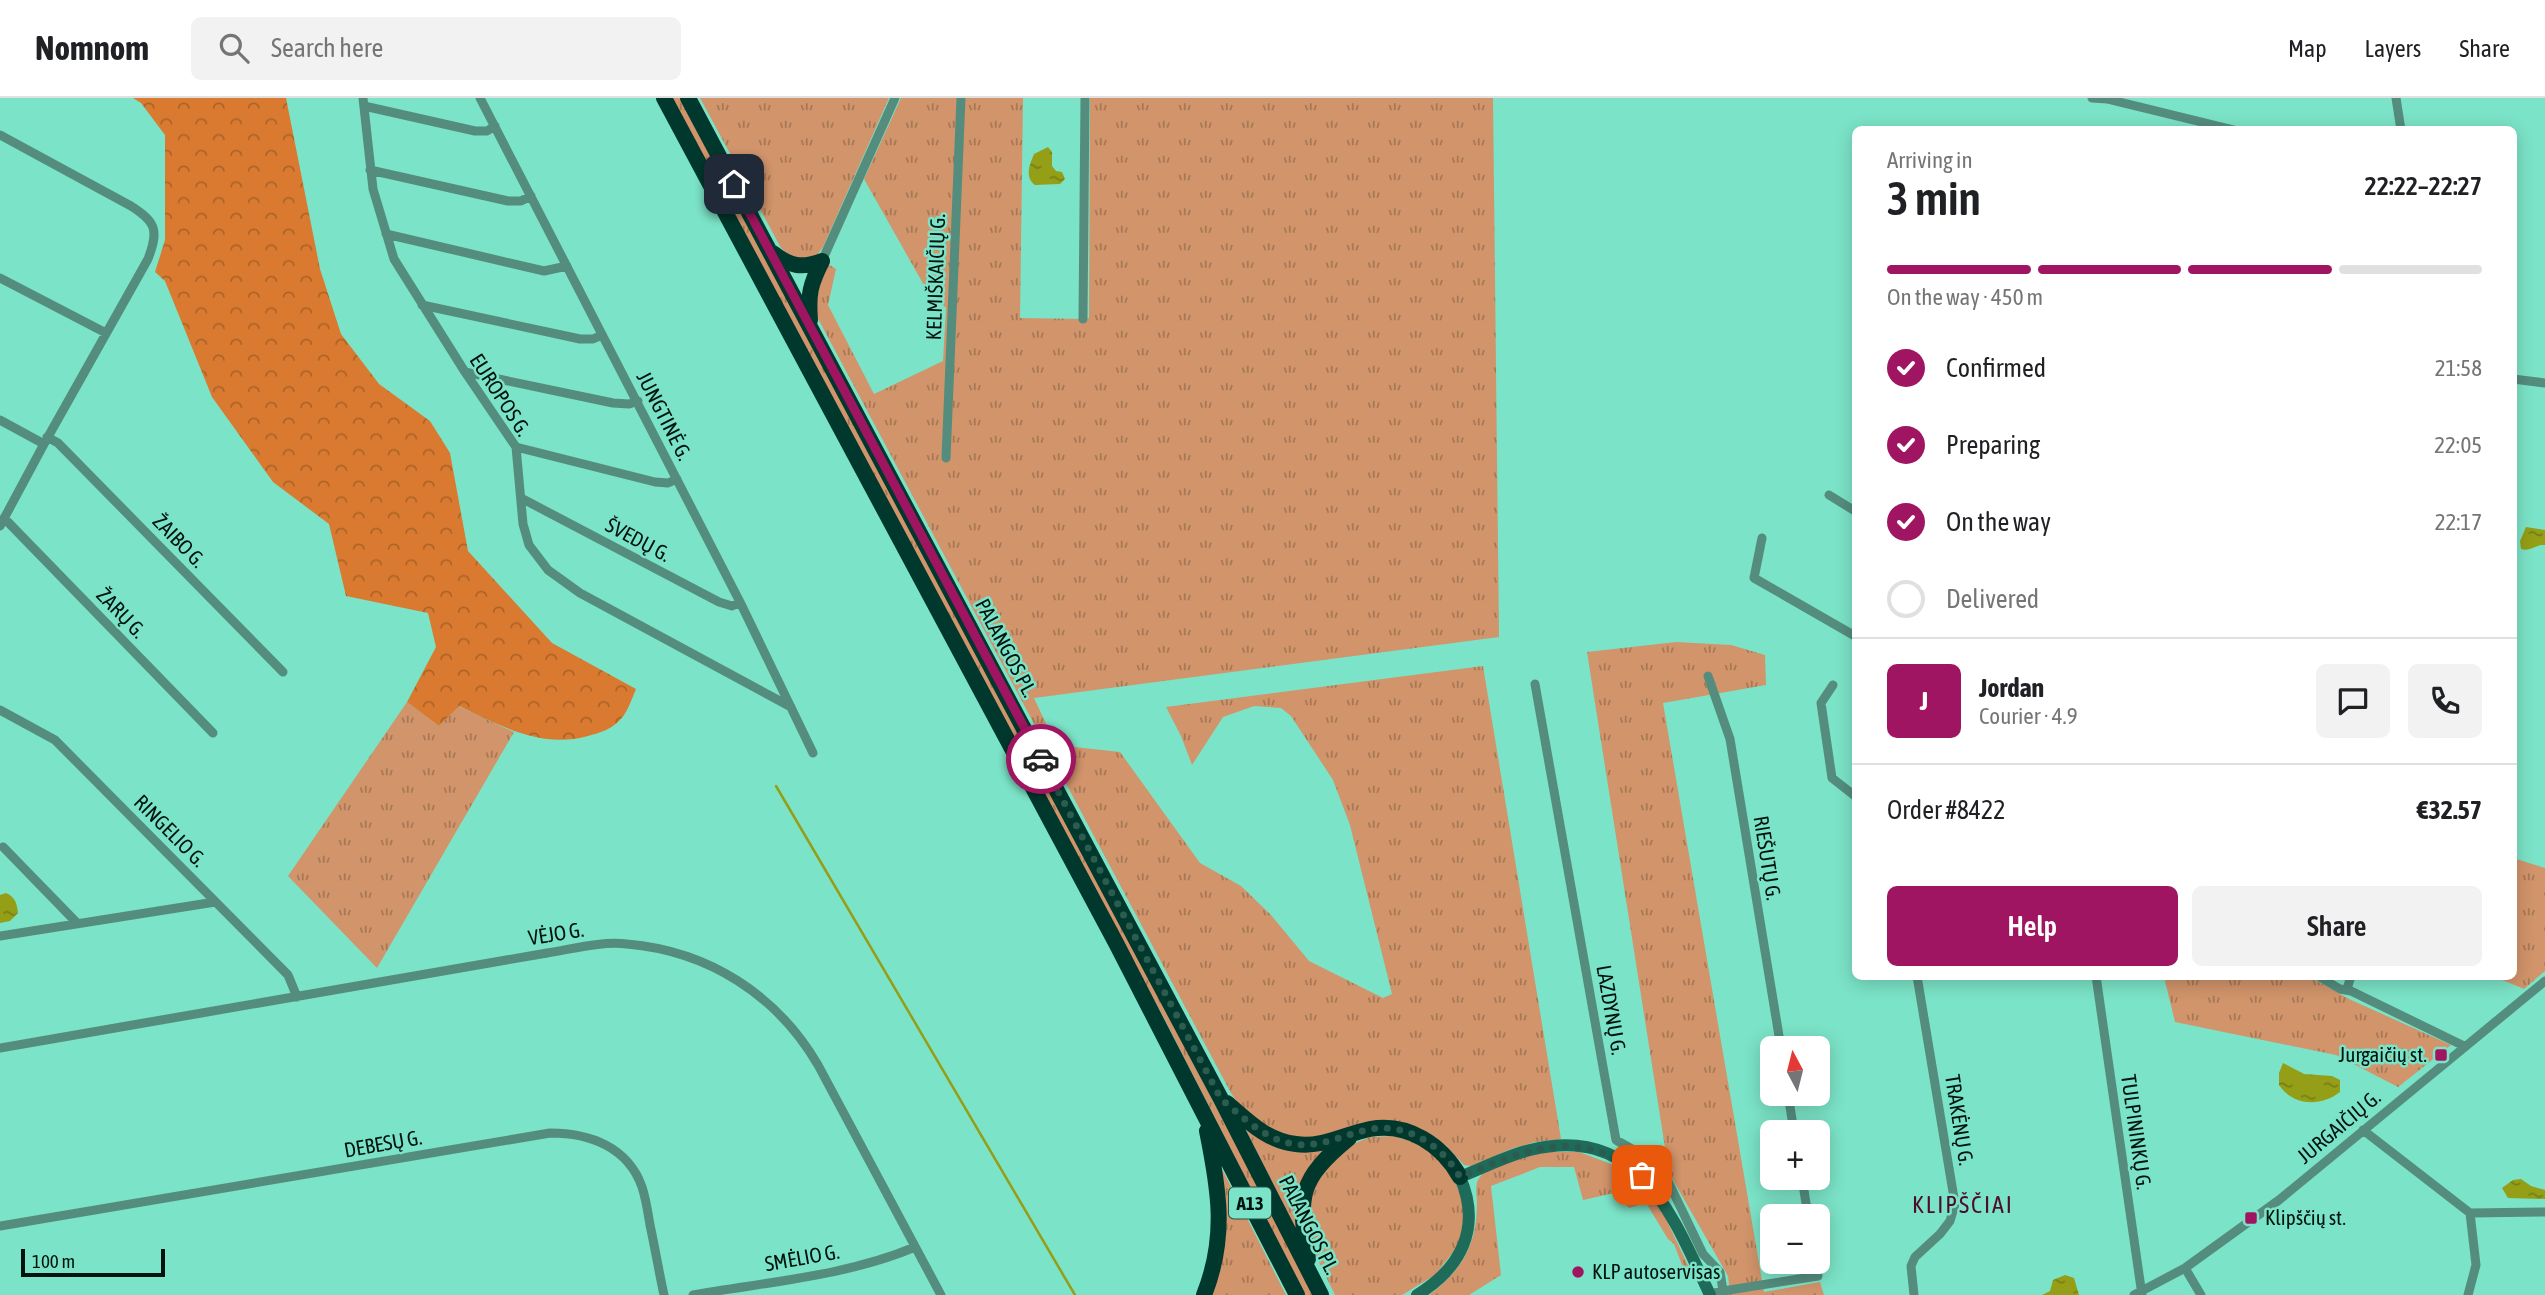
<!DOCTYPE html>
<html lang="en">
<head>
<meta charset="utf-8">
<style>
	:root { --surface:#fff; --page:#f2f2f2; --text:#202124; --muted:#757577; --line:#e0e0e0; --accent:#a01561 }
	body { margin:0; font-family:"Asap Condensed",sans-serif; background:var(--page); color:var(--text); height:100vh; display:flex; flex-direction:column; font-size:26px; white-space:nowrap }
	* { box-sizing:border-box; margin:0 }
	p { font-size:23px; color:var(--muted) }
	.icon { flex:none; width:38px; height:38px; fill:none; stroke:currentColor; stroke-width:2; stroke-linecap:round; stroke-linejoin:round }
	.map { position:relative; flex:1; overflow:hidden }
	.drawer { position:absolute; left:1852px; top:28px; width:665px; height:854px; display:flex; flex-direction:column; background:var(--surface); border-radius:10px; box-shadow:0 4px 18px #0003 }
	.drawer>* { flex:none }
	.needle { width:46px; rotate:353deg }
	.buttons { position:absolute; left:1760px; top:938px; display:grid; gap:14px }
	.buttons a { display:grid; place-items:center; width:70px; height:70px; border-radius:10px; background:var(--surface); box-shadow:0 4px 18px #0003; font-size:35px }
	.scale { position:absolute; left:21px; bottom:18px; width:144px; box-sizing:border-box; padding-left:7px; border:4px solid #00140f; border-top:0; font-size:19px; line-height:24px; white-space:nowrap; color:#00140f; -webkit-text-stroke:5px #7be3c7; paint-order:stroke }
	.pin { position:absolute; display:grid; place-items:center; width:60px; height:60px; color:#fff; margin:-30px; border-radius:14px; box-shadow:0 4px 10px #0006 }
	.courier { position:absolute; display:grid; place-items:center; width:70px; height:70px; margin:-35px; border:5px solid #a01561; border-radius:50%; background:#fff; color:#222; box-shadow:0 2px 9px #0007 }
	.headline em { font-style:normal; font-weight:600 }
	.headline div { display:flex; flex-direction:column-reverse }
	.headline { display:flex; align-items:center; justify-content:space-between; height:119px; padding:0 35px }
	h1 { font-size:46px; font-weight:600; line-height:52px }
	.bar { display:grid; grid-template-columns:repeat(4,1fr); gap:10px 7px; align-content:center; height:84px; padding:0 35px }
	.bar i { height:9px; border-radius:5px; background:var(--line) }
	.bar .active { background:var(--accent) }
	.bar p { grid-column:span 4 }
	.line { display:flex; align-items:center; gap:18px; padding:0 35px; border-top:2px solid var(--line) }
	.line div { flex:1 }
	.round { display:grid; place-items:center; flex:none; width:74px; height:74px; border-radius:10px; background:var(--page) }
	ol { padding:0 35px; list-style:none }
	li { display:flex; align-items:center; gap:21px; height:77px }
	li p { margin-inline-start:auto }
	li .icon { padding:7px; border-radius:50%; background:var(--accent); color:#fff; stroke-width:4 }
	li:last-child { color:var(--muted) }
	li i { width:38px; height:38px; border:4px solid var(--line); border-radius:50% }
	.button { display:flex; gap:14px; margin-top:auto; padding:14px 35px }
	.button a { flex:1; height:80px; border-radius:10px; background:var(--accent); color:#fff; font-size:28px; font-weight:600; line-height:80px; text-align:center }
	.button a+a { background:var(--page); color:var(--text) }
	header { display:flex; align-items:center; gap:42px; box-sizing:border-box; height:98px; padding:0 35px; background:var(--surface); border-bottom:2px solid var(--line) }
	header strong { font-size:33px }
	nav { display:flex; gap:38px; margin-inline-start:auto; font-size:24px }
	.search { width:490px; height:63px; background:var(--page); display:flex; align-items:center; gap:18px; box-sizing:border-box; padding:0 24px; border-radius:10px; color:var(--muted); font-size:26px }
	.map>svg:first-child { display:block }
</style>
</head>
<body>
<header>
<strong>Nomnom</strong>
<div class="search"><svg class="icon" aria-label="search" viewBox="0 0 24 24"><circle cx="10" cy="10" r="6"/><path d="M15 15l6 6"/></svg>Search here</div>
<nav><a>Map</a><a>Layers</a><a>Share</a></nav>
</header>
<div class="map">
<svg width="2545" height="1197" viewBox="0 0 2545 1197">
	<defs>
		<pattern id="grass-tufts" width="24" height="20" patternUnits="userSpaceOnUse" patternTransform="scale(1.75)"><rect width="24" height="20" fill="#d1946b"/><path d="M3 7l-1-3M5 7V3M7 7l1-3M15 17l-1-3M17 17v-4M19 17l1-3" fill="none" stroke="#a77856"/></pattern>
		<pattern id="forest-crowns" width="20" height="18" patternUnits="userSpaceOnUse" patternTransform="scale(1.75)"><rect width="20" height="18" fill="#d97a30"/><path d="M2 6a3 3 0 1 1 6 0M12 15a3 3 0 1 1 6 0" fill="none" stroke="#ae6327"/></pattern>
		<pattern id="water-ripples" width="26" height="14" patternUnits="userSpaceOnUse" patternTransform="scale(1.75)"><rect width="26" height="14" fill="#949e17"/><path d="M2 4q2-2 4 0t4 0M15 11q2-2 4 0t4 0" fill="none" stroke="#768013"/></pattern>
	</defs>
	<rect width="100%" height="100%" fill="#7be3c7"/>
	<path fill="url(#grass-tufts)" d="M672 0H680L1085 757 1314 1197H1305L1165 922Z
		M700 0H889L823 149 813 162 793 160 781 150Z
		M901 0H1023L1020 220 1083 221 1089 220 1090 0H1493L1499 539 1034 600 1056 647 1120 654 1200 765 1241 788 1271 817 1309 863 1383 900 1392 896 1350 727 1333 682 1291 618 1281 610 1254 608 1223 619 1192 667 1181 638 1166 609 1483 568 1561 1041 1535 1044 1511 1051 1471 1068 1464 1067 1445 1047 1419 1032 1323 1041 1281 1038 1241 1010 1231 995 815 215 814 192 828 166 836 171 828 207 874 296 943 263 946 210 925 189 864 81Z
		M1676 544 1731 547 1765 557 1766 587 1663 605 1764 1194 1820 1184 1824 1197H1723L1729 1187 1728 1178 1669 1075 1587 554Z
		M407 604 439 628 458 608 514 634 377 870 288 778Z
		M2513 760 2545 770V873L2524 891 2495 879 2513 878Z
		M2164 879H2310L2349 901 2451 947 2398 989 2336 957 2175 924Z
		M1244 1028 1329 1048 1296 1132Z
		M1393 1038 1420 1046 1444 1065 1454 1080 1463 1103V1130L1457 1149 1435 1177 1402 1197H1335L1314 1154 1309 1111 1311 1091 1341 1051 1370 1039Z
		M1539 1054H1579L1619 1069 1645 1091 1665 1119 1694 1180H1687L1674 1146 1668 1141 1646 1105 1629 1110 1614 1095 1583 1102 1574 1069H1540L1491 1088 1501 1177 1469 1197H1429C1462 1172 1477 1147 1477 1105 1477 1096 1474 1086 1480 1079 1492 1064 1522 1060 1539 1054Z
		M1221 1069 1286 1197H1211C1228 1150 1230 1117 1221 1069Z"/>
	<path fill="url(#forest-crowns)" d="M133 0H286L320 171 341 236 379 286 430 323 450 355 468 453 552 545 636 591C631 603 627 616 618 624 609 632 599 635 588 638 541 651 501 628 459 608L439 628 407 604 436 549 428 515 346 498 329 426 273 384 212 299 165 183 155 174 165 142V37L141 5Z"/>
	<path fill="url(#water-ripples)" d="M1048 49 1052 54V68L1056 73 1062 74 1065 81 1060 86 1035 87C1024 79 1030 66 1034 56Z
		M2526 429 2545 432V447C2536 446 2531 454 2521 451L2520 443Z
		M6 795C15 799 17 805 18 815L10 823 0 825V797Z
		M2283 965 2304 976 2332 978 2340 982V994C2321 1009 2293 1008 2279 987V975Z
		M2521 1081 2531 1088 2545 1092V1101L2508 1100 2502 1090 2513 1082Z
		M2065 1177 2074 1180 2079 1197H2042L2050 1193 2053 1182Z"/>
	<g fill="none" stroke-linecap="round" stroke-linejoin="round">
		<path stroke="#949e17" stroke-width="2.5" d="M776 688 1075 1197"/>
		<path stroke="#548d7e" stroke-width="9" d="M363 0 373 91 394 161 465 274 516 349 523 426 529 447 548 472 580 495 791 609
			M480 0 740 504 813 655
			M2092 0 2107 1 2234 32
			M2396 0 2401 32
			M364 8 475 33H487L495 28
			M0 37 131 108C156 124 159 132 148 161L44 346 0 428
			M370 72 508 103H521L531 98
			M386 136 544 173 567 168
			M822 163 895 0
			M0 180 106 235
			M422 207 580 241H593L602 237
			M1083 221 1085 0
			M465 274 613 305 629 306 638 303
			M2513 281 2545 285
			M0 322 44 346
			M47 339 58 345 283 574
			M516 349 655 384 668 385 677 381
			M946 360 961 0
			M1829 397 1855 413
			M521 400 719 504 732 508 740 504
			M4 420 213 635
			M1762 440 1754 480 1855 538
			M1708 578 1730 641 1781 950
			M1535 586 1616 1042 1639 1055 1666 1079 1703 1156 1720 1174 1723 1193 1710 1196
			M1833 587 1821 605 1832 680 1855 698
			M0 612 55 642 288 877 297 899
			M3 749 77 825
			M0 838 215 804
			M2096 878 2142 1197
			M2318 878 2340 891 2351 893 2464 948
			M2347 891 2351 878
			M0 950 547 855C573 851 601 843 627 846 709 853 777 897 818 967L941 1197
			M1788 996 1794 1034
			M2363 1032 2470 1115
			M1802 1080 1808 1118
			M2470 1115 2545 1114
			M0 1128 550 1035C590 1035 628 1049 642 1089 646 1101 648 1115 650 1127 655 1150 659 1174 664 1197
			M2185 1170 2201 1197
			M1723 1193 1818 1178 1815 1164
			M693 1197C766 1184 847 1178 915 1149
			M1914 1197 1911 1168 1915 1159 1940 1136 1950 1123 1955 1106 1917 878
			M2134 1197 2185 1170 2279 1102 2545 883
			M2468 1197 2476 1167 2470 1115"/>
		<path stroke="#1e6b59" stroke-width="12" d="M1417 1197C1461 1170 1482 1130 1460 1079 1483 1070 1506 1058 1530 1052 1639 1025 1673 1118 1710 1197"/>
		<path stroke="#00382d" stroke-width="16" d="M664 0 1116 845 1297 1197
			M688 0 1221 1001 1321 1197
			M773 155C790 168 801 171 822 163
			M810 222C808 196 810 187 822 163
			M1227 1005C1248 1023 1267 1043 1296 1046 1322 1050 1345 1036 1370 1031 1408 1024 1442 1047 1460 1079
			M1308 1161C1298 1098 1298 1082 1349 1040
			M1204 1197C1227 1139 1219 1092 1207 1033"/>
	</g>
	<g fill="none" stroke-linecap="round" stroke-linejoin="round">
		<path stroke="#2b5c4f" stroke-width="7" stroke-dasharray="0 12.6" d="M1041 661 1221 1001C1243 1019 1264 1041 1293 1046 1318 1050 1342 1038 1366 1032 1405 1023 1441 1046 1460 1079 1526 1052 1578 1027 1642 1077"/>
		<path stroke="#a01561" stroke-width="9" d="M734 86 1041 661"/>
	</g>
	<g fill="#a01561" stroke="#7be3c7" stroke-width="2.5">
		<rect x="2434" y="950" width="14" height="14" rx="3.5"/>
		<rect x="2244" y="1113" width="14" height="14" rx="3.5"/>
		<circle cx="1578" cy="1174" r="7"/>
	</g>
	<g text-anchor="middle" stroke-width="5" stroke-linejoin="round" paint-order="stroke">
		<rect fill="#7be3c7" stroke="#255246" stroke-width="2" x="1229" y="1089.5" width="42" height="31" rx="5"/>
		<g font-size="19" font-weight="bold" fill="#00140f">
			<text x="1250" y="1112">A13</text>
		</g>
		<g font-size="21" fill="#00140f" stroke="#7be3c7">
			<text transform="translate(936 179) rotate(-88)" y="7">KELMIŠKAIČIŲ G.</text>
			<text transform="translate(500 297) rotate(57)" y="7">EUROPOS G.</text>
			<text transform="translate(664 318) rotate(63)" y="7">JUNGTINĖ G.</text>
			<text transform="translate(638 442) rotate(28)" y="7">ŠVEDŲ G.</text>
			<text transform="translate(179 443) rotate(46)" y="7">ŽAIBO G.</text>
			<text transform="translate(121 515) rotate(46)" y="7">ŽARŲ G.</text>
			<text transform="translate(1006 550) rotate(62)" y="7">PALANGOS PL.</text>
			<text transform="translate(170 733) rotate(45)" y="7">RINGELIO G.</text>
			<text transform="translate(1767 760) rotate(81)" y="7">RIEŠUTŲ G.</text>
			<text transform="translate(556 836) rotate(-9)" y="7">VĖJO G.</text>
			<text transform="translate(1611 912) rotate(80)" y="7">LAZDYNŲ G.</text>
			<text transform="translate(1959 1022) rotate(81)" y="7">TRAKĖNŲ G.</text>
			<text transform="translate(2339 1029) rotate(-40)" y="7">JURGAIČIŲ G.</text>
			<text transform="translate(2136 1034) rotate(82)" y="7">TULPININKŲ G.</text>
			<text transform="translate(383 1046) rotate(-10)" y="7">DEBESŲ G.</text>
			<text transform="translate(1309 1127) rotate(63)" y="7">PALANGOS PL.</text>
			<text transform="translate(802 1160) rotate(-10)" y="7">SMĖLIO G.</text>
		</g>
		<g font-size="21" fill="#00140f" stroke="#7be3c7" text-anchor="start">
			<text x="2427" y="964" text-anchor="end">Jurgaičių st.</text>
			<text x="2265" y="1127">Klipščių st.</text>
			<text x="1592" y="1181">KLP autoservisas</text>
		</g>
		<g font-size="24" letter-spacing="2" fill="#4c0c2d" stroke="#7be3c7">
			<text x="1963" y="1115">KLIPŠČIAI</text>
		</g>
	</g>
</svg>
<div class="buttons">
<a><svg class="needle" viewBox="-14 -14 28 28"><path d="M0-13l5 13h-10z" fill="#e53935"/><path d="M0 13l5-13h-10z" fill="#757577"/></svg></a>
<a>+</a>
<a>−</a>
</div>
<div class="scale">100 m</div>
<div class="pin" style="left:1642px;top:1077px;background:#ea580c"><svg class="icon" aria-label="bag" viewBox="0 0 24 24"><path d="M5 8h14l-1 12H6zM9 8a3 3 0 0 1 6 0"/></svg></div>
<div class="pin" style="left:734px;top:86px;background:#1f2937"><svg class="icon" aria-label="home" viewBox="0 0 24 24"><path d="M3 11l9-7 9 7M6 9v11h12V9"/></svg></div>
<div class="courier" style="left:1041px;top:661px"><svg class="icon" aria-label="car" viewBox="0 0 24 24"><path d="M5 17H2v-5l4-1 3-4h7l3 4 3 1v5h-3M9 17h6M6 11h13"/><circle cx="7" cy="17" r="2"/><circle cx="17" cy="17" r="2"/></svg></div>
<section class="drawer">
<div class="headline"><div><h1>3 min</h1><p>Arriving in</p></div><em>22:22–22:27</em></div>
<div class="bar"><i class="active"></i><i class="active"></i><i class="active"></i><i></i><p>On the way · 450 m</p></div>
<ol>
<li><svg class="icon" aria-label="check" viewBox="0 0 24 24"><path d="M5 12l5 5 9-10"/></svg>Confirmed<p>21:58</p></li>
<li><svg class="icon" aria-label="check" viewBox="0 0 24 24"><path d="M5 12l5 5 9-10"/></svg>Preparing<p>22:05</p></li>
<li><svg class="icon" aria-label="check" viewBox="0 0 24 24"><path d="M5 12l5 5 9-10"/></svg>On the way<p>22:17</p></li>
<li><i></i>Delivered</li>
</ol>
<div class="line" style="height:126px"><b class="round" style="background:var(--accent);color:#fff">J</b><div><b>Jordan</b><p>Courier · 4.9</p></div><a class="round"><svg class="icon" aria-label="chat" viewBox="0 0 24 24"><path d="M4 5h16v11H9l-5 4z"/></svg></a><a class="round"><svg class="icon" aria-label="phone" viewBox="0 0 24 24"><path d="M5 4h4l2 5-3 2q2 4 5 5l2-3 5 2v4C11 20 4 13 5 4z"/></svg></a></div>
<div class="line" style="height:91px"><div>Order #8422</div><b>€32.57</b></div>
<div class="button"><a>Help</a><a>Share</a></div>
</section>
</div>
</body>
</html>
